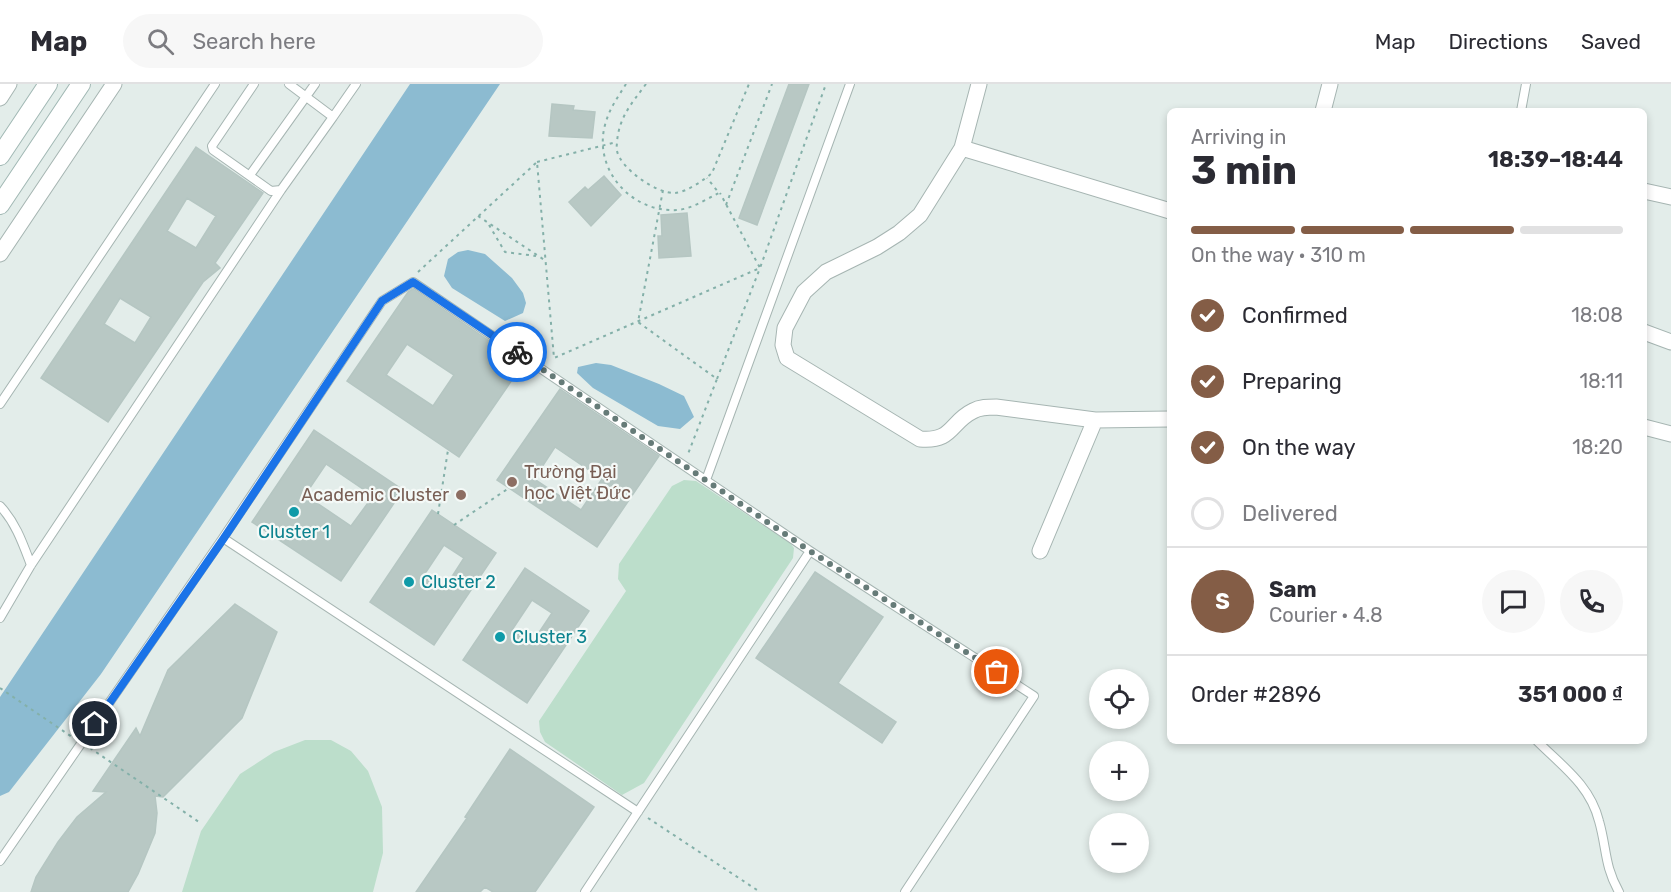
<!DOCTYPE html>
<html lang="en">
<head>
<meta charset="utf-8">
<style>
	:root { --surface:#fff; --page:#f7f7f7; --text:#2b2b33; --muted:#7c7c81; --line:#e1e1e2; --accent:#845d46 }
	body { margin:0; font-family:Rubik,sans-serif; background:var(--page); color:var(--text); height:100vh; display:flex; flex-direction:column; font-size:22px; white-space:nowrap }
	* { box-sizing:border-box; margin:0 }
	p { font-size:20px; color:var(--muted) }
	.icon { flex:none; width:33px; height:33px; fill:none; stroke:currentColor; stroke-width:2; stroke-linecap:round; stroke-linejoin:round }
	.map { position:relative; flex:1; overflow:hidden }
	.sheet { position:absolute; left:1167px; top:24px; width:480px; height:636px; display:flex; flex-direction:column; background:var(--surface); border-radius:9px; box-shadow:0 3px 9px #0003 }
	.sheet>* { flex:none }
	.tools { position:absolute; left:1089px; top:585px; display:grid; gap:12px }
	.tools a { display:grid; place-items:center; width:60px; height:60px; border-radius:50%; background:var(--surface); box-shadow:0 3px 9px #0003; font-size:30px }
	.pin { position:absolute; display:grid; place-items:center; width:51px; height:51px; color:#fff; margin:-26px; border:3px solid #fff; border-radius:50%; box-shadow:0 2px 6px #0007 }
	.courier { position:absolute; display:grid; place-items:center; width:60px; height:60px; margin:-30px; border:4px solid #1a73e8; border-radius:50%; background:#fff; color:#222; box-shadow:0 2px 8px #0007 }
	.headline em { font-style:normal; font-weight:700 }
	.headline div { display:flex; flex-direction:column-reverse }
	.headline { display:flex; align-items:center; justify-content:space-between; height:102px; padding:0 24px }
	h1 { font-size:39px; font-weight:700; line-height:45px }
	.bar { display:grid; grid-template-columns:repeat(4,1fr); gap:9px 6px; align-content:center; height:72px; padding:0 24px }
	.bar i { height:8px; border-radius:4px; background:var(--line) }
	.bar .selected { background:var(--accent) }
	.bar p { grid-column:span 4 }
	.line { display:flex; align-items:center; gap:15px; padding:0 24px; border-top:2px solid var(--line) }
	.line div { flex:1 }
	.round { display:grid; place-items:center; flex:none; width:63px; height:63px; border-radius:32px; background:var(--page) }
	ol { padding:0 24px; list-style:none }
	li { display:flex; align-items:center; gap:18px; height:66px }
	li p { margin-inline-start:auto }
	li .icon { padding:6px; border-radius:50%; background:var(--accent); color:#fff; stroke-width:4 }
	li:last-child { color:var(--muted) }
	li i { width:33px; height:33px; border:3px solid var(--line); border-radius:50% }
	header { display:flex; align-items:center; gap:36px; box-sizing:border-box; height:84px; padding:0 30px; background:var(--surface); border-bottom:2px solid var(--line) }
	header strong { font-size:28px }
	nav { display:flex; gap:33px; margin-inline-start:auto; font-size:21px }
	.search { width:420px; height:54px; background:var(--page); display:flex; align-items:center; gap:15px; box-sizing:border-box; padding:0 21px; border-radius:33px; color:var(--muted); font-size:22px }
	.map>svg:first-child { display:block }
</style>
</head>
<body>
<header>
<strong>Map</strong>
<div class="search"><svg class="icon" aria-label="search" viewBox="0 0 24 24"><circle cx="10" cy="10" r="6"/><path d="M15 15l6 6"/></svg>Search here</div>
<nav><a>Map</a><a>Directions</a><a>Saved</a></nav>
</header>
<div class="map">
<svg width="1671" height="808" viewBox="0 0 1671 808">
	<rect width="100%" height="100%" fill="#e3edea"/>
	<path fill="#bcdecb" d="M684 396 696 397 790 459 794 464 793 474 644 699 622 711 545 658 540 648 539 637 626 507 618 495 619 480 672 402Z
		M305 656H331L351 667 368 687 382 723 383 769 373 808H182L201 747 240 690 274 668Z"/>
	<path fill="#8cbbd1" d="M410 0H500L101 590 9 708 0 712V613Z
		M468 166 485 170 512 194 523 209 526 219 523 229 505 237 452 204 444 192 448 175 458 168Z
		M596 279 611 281 659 300 684 312 694 333 680 345 658 342 593 304 577 289 578 283Z"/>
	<path fill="#b8c8c4" stroke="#b5c6c2" stroke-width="1.5" fill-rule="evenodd" d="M789 0H809L757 141 739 134Z
		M552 20 574 22 573 26 595 28 592 54 549 52Z
		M196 63 263 109 215 179 220 184 203 198 108 338 41 294ZM187 114 216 132 196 164 167 147ZM120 214 151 233 135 259 104 240Z
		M604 92 621 111 591 142 569 118 585 103 588 106Z
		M687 129 691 172 659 174 658 152H662L661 131Z
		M413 205 523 280 459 373 347 297 408 208ZM407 260 454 291 433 322 386 291Z
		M560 305 659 372 597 463 497 396ZM555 363 602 395 581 426 534 395Z
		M314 346 403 406 341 497 252 438ZM326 380 373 412 351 442 305 411Z
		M432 426 496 469 434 561 370 518ZM444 461 464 474 444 505 424 491Z
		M525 484 589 527 527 619 463 576ZM532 516 552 529 532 559 512 546Z
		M815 488 883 533 838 599 896 638 882 659 756 574Z
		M235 520 277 548 242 634 163 713 155 712 157 729 155 749 138 790 128 808H31L36 793 58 758 77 733 106 708 93 707 136 644 140 652 168 586Z
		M510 665 594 723 535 808H493L485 803 480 808H416L467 734 465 733Z"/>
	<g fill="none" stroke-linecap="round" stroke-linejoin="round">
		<g stroke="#a6b5b2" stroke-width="10">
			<path id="service" d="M254 0 212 62 213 66 271 107 281 106 333 33
				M289 0 333 33 356 0
				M1521 27 1526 0
				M250 91 315 0
				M0 320 215 0
				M706 396 850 0
				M0 422C16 439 23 460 31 481
				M223 454 382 217 413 198 810 467 1034 612 905 808
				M0 534 31 481 281 106
				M1537 657C1562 682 1590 701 1599 737 1607 765 1604 781 1619 808
				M0 777 223 454 638 728
				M585 808 810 467"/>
		</g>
		<g stroke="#a6b5b2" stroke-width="17">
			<path id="minor" d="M979 0 962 64 920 131 899 149 877 163 826 188 804 208 785 244 783 261 787 274 920 355C953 358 950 338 973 327 980 323 988 323 996 323L1095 336 1170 335
				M0 14 9 0
				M1323 27 1330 0
				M962 64 1170 127
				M1644 107 1671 113
				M0 170 114 0
				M1644 248 1671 258
				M1644 343 1671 350
				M1040 467 1095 336"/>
		</g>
		<g stroke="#a1b8b4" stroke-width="20">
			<path id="secondary" d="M0 72 48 0
				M0 121 81 0"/>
		</g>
		<path stroke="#84b0a9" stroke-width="2" stroke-dasharray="3 4.5" stroke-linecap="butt" d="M626 0C618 13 609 25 605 41 593 85 631 129 677 126 692 125 706 115 719 109L707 94
			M646 0C632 19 619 33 617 58 617 61 616 64 617 67 621 85 657 110 675 109 687 108 704 96 712 89L749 0
			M537 78 617 58
			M663 106 638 238 717 295 688 370
			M726 121 772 0
			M478 132 546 177
			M489 141 505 168 536 172
			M418 188 537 78 554 274 760 184 826 0
			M717 295 760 184 720 109
			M438 430 448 366
			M454 441 509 404
			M0 604 72 653
			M90 664 199 738
			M648 734 760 808"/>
		<use href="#service" stroke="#fff" stroke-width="8"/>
		<use href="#minor" stroke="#fff" stroke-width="15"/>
		<use href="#secondary" stroke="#fff" stroke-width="18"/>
	</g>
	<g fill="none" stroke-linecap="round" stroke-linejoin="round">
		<path stroke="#667b78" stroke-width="6" stroke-dasharray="0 10.8" d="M517 268 810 467 997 588"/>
		<path stroke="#1a73e8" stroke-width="8" d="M95 640 224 454 382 217 413 198 517 268"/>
	</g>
	<g fill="#8d6e63" stroke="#f4f9f7" stroke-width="2">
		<circle cx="512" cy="398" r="6"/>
		<circle cx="461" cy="411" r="6"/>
	</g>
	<g fill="#0f9aa8" stroke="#f4f9f7" stroke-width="2">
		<circle cx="294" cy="428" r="6"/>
		<circle cx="409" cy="498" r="6"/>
		<circle cx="500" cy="553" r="6"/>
	</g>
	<g text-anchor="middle" stroke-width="4.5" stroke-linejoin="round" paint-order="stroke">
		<g font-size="18" fill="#785e54" stroke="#f4f9f7" text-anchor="start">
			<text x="524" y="394">Trường Đại<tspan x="524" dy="21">học Việt Đức</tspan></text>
			<text x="449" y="417" text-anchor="end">Academic Cluster</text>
		</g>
		<g font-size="18" fill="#0d838f" stroke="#f4f9f7" text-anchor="start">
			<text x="294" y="454" text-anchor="middle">Cluster 1</text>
			<text x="421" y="504">Cluster 2</text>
			<text x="512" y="559">Cluster 3</text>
		</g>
	</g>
</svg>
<div class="tools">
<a><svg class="icon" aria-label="locate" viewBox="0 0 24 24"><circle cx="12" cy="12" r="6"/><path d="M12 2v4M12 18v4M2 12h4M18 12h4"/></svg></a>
<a>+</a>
<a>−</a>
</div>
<div class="pin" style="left:997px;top:588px;background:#ea580c"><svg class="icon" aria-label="bag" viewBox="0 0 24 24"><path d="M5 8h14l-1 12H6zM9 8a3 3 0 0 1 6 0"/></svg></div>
<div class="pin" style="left:95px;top:640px;background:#1f2937"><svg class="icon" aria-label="home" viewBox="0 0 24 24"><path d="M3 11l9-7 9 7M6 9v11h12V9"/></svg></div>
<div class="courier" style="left:517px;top:268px"><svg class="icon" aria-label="bike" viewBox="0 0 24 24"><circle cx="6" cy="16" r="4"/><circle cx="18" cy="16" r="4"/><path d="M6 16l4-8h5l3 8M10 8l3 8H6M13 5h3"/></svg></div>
<section class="sheet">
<div class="headline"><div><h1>3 min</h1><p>Arriving in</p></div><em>18:39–18:44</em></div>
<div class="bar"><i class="selected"></i><i class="selected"></i><i class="selected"></i><i></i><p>On the way · 310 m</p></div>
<ol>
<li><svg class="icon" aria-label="check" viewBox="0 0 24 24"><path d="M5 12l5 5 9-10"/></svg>Confirmed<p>18:08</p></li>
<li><svg class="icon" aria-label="check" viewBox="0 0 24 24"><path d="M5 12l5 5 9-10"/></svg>Preparing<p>18:11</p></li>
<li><svg class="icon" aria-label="check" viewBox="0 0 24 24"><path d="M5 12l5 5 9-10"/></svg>On the way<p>18:20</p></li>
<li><i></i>Delivered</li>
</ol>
<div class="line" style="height:108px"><b class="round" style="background:var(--accent);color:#fff">S</b><div><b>Sam</b><p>Courier · 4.8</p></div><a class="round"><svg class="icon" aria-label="chat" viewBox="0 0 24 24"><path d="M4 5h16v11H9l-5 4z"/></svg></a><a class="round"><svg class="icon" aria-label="phone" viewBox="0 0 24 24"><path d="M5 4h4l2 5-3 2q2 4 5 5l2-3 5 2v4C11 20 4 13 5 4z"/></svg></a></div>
<div class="line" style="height:78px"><div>Order #2896</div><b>351 000 ₫</b></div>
</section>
</div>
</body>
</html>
